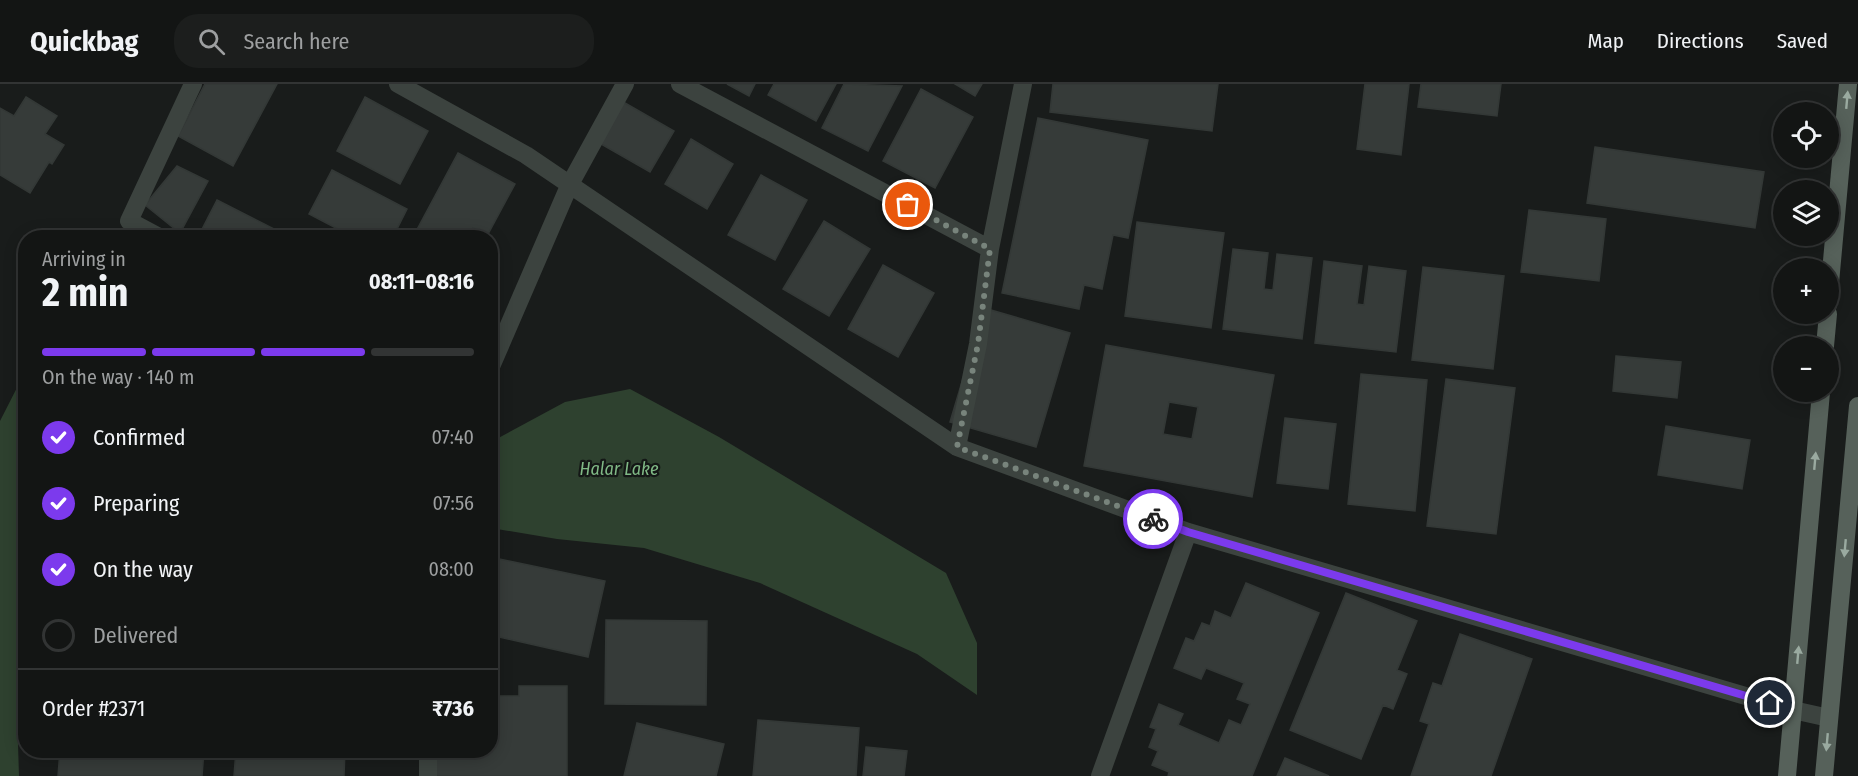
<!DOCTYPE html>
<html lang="en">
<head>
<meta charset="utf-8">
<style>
	:root { --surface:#131514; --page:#1c1e1d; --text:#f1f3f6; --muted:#9d9fa0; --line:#323434; --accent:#7c3aed }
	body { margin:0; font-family:"Fira Sans Condensed",sans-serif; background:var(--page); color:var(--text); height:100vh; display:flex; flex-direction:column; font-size:22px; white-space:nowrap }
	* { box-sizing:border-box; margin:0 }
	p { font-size:20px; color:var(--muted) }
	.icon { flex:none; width:33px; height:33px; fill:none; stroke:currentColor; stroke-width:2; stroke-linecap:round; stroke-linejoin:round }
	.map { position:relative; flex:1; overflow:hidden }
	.side { position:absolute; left:18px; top:146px; width:480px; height:528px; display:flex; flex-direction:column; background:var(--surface); border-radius:24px; box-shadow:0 3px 15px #0003,0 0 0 2px var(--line) }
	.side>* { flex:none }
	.tools { position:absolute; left:1773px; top:18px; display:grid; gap:12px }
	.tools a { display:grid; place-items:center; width:66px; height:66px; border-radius:50%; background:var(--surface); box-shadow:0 3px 15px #0003,0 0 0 2px var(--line); font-size:30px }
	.pin { position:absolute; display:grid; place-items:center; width:51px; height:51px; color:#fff; margin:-26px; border:3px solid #fff; border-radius:50%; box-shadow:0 2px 6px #0007 }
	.courier { position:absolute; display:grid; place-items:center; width:60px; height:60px; margin:-30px; border:4px solid #7c3aed; border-radius:50%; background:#fff; color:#222; box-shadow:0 2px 8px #0007 }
	.summary em { font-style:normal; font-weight:700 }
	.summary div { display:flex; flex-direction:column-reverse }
	.summary { display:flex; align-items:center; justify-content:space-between; height:102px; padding:0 24px }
	h1 { font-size:39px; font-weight:700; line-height:45px }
	.bar { display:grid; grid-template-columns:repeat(4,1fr); gap:9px 6px; align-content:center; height:72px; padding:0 24px }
	.bar i { height:8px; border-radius:4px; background:var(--line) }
	.bar .selected { background:var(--accent) }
	.bar p { grid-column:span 4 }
	.line { display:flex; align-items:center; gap:15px; padding:0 24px; border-top:2px solid var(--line) }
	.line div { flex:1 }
	ol { padding:0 24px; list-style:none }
	li { display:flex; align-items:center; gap:18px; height:66px }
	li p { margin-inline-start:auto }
	li .icon { padding:6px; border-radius:50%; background:var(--accent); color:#fff; stroke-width:4 }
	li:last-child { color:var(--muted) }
	li i { width:33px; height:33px; border:3px solid var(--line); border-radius:50% }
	header { display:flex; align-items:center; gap:36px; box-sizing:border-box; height:84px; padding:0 30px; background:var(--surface); border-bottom:2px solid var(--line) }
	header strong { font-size:28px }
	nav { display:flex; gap:33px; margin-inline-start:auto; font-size:21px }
	.search { width:420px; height:54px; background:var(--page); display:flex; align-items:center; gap:15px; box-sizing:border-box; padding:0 21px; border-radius:24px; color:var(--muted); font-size:22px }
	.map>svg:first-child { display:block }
</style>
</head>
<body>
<header>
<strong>Quickbag</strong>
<div class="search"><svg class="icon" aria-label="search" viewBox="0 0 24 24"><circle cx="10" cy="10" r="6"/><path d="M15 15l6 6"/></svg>Search here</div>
<nav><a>Map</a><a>Directions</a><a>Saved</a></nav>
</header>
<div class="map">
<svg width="1858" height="692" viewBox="0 0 1858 692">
	<rect width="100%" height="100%" fill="#191c1b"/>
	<path fill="#2e412f" d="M25 288 26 578 17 628 19 692H0V337Z
		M630 305 719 353 946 489 977 559V611L917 570 760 499 644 464 557 455 491 444V358L565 318Z"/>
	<path fill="#363b39" stroke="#333836" stroke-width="1.5" fill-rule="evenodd" d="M205 0H277L233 82 178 52Z
		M727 0H755L749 12Z
		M774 0H836L816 37 768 11Z
		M844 0 902 2 868 67 822 44Z
		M955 0H982L975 12Z
		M1053 0H1218L1212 47 1050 28Z
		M1365 0H1409L1401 71 1357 65Z
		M1421 0H1501L1497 32 1418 23Z
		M921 5 973 33 935 104 883 77Z
		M26 13 57 32 45 50 64 61 52 80 49 78 30 109 0 91V24L14 32Z
		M365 13 428 47 400 100 337 67Z
		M618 15 674 47 650 88 594 56Z
		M1038 34 1148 56 1128 154 1113 151 1102 205 1084 201 1079 225 1002 209Z
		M691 55 733 80 707 125 665 100Z
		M1595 63 1764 88 1755 144 1587 119Z
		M458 69 515 100 487 152 473 144 468 153H413Z
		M177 82 208 97 180 149 145 121Z
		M332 86 407 125 393 153H353L309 130Z
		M761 91 807 116 775 176 728 151Z
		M217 116 284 150 282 153H198Z
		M1529 126 1606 135 1599 197 1521 188Z
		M824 137 870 165 829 232 783 205Z
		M1137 138 1224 149 1211 244 1125 232Z
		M1233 165 1268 169 1264 205 1273 206 1277 170 1312 174 1302 255 1223 245Z
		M1324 177 1362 182 1357 220 1364 221 1369 182 1406 187 1396 268 1315 259Z
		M883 181 934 209 898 273 848 245Z
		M1423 183 1504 192 1493 285 1412 276Z
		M984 224 1070 249 1036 363 950 338Z
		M1106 261 1274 291 1252 413 1084 382ZM1169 318 1198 323 1192 355 1163 350Z
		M1616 272 1681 278 1677 314 1613 307Z
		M1361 290 1427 296 1415 427 1348 420Z
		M1446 295 1515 304 1496 450 1427 442Z
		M1285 334 1336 340 1328 405 1277 399Z
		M1666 342 1750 356 1742 405 1658 391Z
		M490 473 605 497 588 573 490 551Z
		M1246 499 1319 529 1252 692H1168L1169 688 1152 681 1158 667 1149 663 1156 645 1150 643 1159 620 1183 630 1178 641 1219 659 1229 636 1241 641 1250 620 1237 615 1244 599 1206 584 1201 595 1174 584 1186 554 1194 557 1202 539 1210 542 1215 527 1231 534Z
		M1346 509 1417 537 1397 586 1407 590 1393 625 1383 621 1361 675 1290 646Z
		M606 536 707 537 706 621 605 620Z
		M1460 550 1532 575 1491 692H1411L1429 640 1420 637 1433 599 1442 602Z
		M519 602H567V692H432V666H490V612H519Z
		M758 636 859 644 856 692H753Z
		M637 639 724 660 716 692H624Z
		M866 663 907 667 904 692H863Z
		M60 666H204L202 692H58Z
		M236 666H345L344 692H234Z
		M1285 674 1329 692H1277Z"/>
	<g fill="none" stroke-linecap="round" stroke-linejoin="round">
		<path stroke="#3c433f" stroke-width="18" d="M398 0 526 71 957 363 1188 448 1793 626 1829 634
			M680 0 990 165 978 260 957 363
			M159 153 129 137 193 0
			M990 165 1023 0
			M490 285 569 102 625 0
			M428 692V666
			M1100 692 1188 448"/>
		<path stroke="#56615a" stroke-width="18" d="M1828 221 1848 0
			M1825 262 1828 230
			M1787 692 1821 308
			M1824 692 1858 322"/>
	</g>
	<defs><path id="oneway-solid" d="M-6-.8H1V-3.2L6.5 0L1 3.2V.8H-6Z" transform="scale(1.5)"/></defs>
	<g fill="#9aaaa0">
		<use href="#oneway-solid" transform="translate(1847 16) rotate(-85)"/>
		<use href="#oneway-solid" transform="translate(1815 377) rotate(-85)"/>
		<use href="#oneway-solid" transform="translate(1845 464) rotate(95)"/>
		<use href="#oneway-solid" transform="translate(1798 571) rotate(-85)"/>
		<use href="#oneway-solid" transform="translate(1827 658) rotate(95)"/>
	</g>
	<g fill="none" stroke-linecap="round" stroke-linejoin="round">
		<path stroke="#78847c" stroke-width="6" stroke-dasharray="0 10.8" d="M908 121 990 165 978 260 957 363 1153 435"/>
		<path stroke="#7c3aed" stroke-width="8" d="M1153 435 1188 448 1770 619"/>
	</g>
	<g text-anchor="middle" stroke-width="4.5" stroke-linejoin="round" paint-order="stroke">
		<g font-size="18" font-style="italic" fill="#80b986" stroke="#141716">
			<text x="619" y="391">Halar Lake</text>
		</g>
	</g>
</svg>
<div class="tools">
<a><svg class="icon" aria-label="locate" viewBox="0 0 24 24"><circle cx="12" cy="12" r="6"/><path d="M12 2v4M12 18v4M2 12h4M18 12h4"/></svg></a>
<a><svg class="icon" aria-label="layers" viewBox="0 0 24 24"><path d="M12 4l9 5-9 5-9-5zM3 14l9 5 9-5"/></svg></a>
<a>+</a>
<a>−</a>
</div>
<div class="pin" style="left:908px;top:121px;background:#ea580c"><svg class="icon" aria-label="bag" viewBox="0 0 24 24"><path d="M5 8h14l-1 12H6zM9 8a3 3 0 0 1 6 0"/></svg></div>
<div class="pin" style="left:1770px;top:619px;background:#1f2937"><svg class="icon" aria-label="home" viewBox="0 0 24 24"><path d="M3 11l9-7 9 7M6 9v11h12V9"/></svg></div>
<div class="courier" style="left:1153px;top:435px"><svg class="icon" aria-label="bike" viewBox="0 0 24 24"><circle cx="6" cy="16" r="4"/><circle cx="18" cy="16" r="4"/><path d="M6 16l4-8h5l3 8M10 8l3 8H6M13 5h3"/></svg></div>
<section class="side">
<div class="summary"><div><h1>2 min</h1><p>Arriving in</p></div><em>08:11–08:16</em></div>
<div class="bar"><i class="selected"></i><i class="selected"></i><i class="selected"></i><i></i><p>On the way · 140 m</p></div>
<ol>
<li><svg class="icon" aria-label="check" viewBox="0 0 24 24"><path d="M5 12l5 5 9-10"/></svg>Confirmed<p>07:40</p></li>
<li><svg class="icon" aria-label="check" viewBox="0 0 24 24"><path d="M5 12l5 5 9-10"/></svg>Preparing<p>07:56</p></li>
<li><svg class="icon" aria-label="check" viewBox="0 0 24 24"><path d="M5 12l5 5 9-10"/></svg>On the way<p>08:00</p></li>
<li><i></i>Delivered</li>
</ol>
<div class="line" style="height:78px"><div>Order #2371</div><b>₹736</b></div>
</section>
</div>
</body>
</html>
